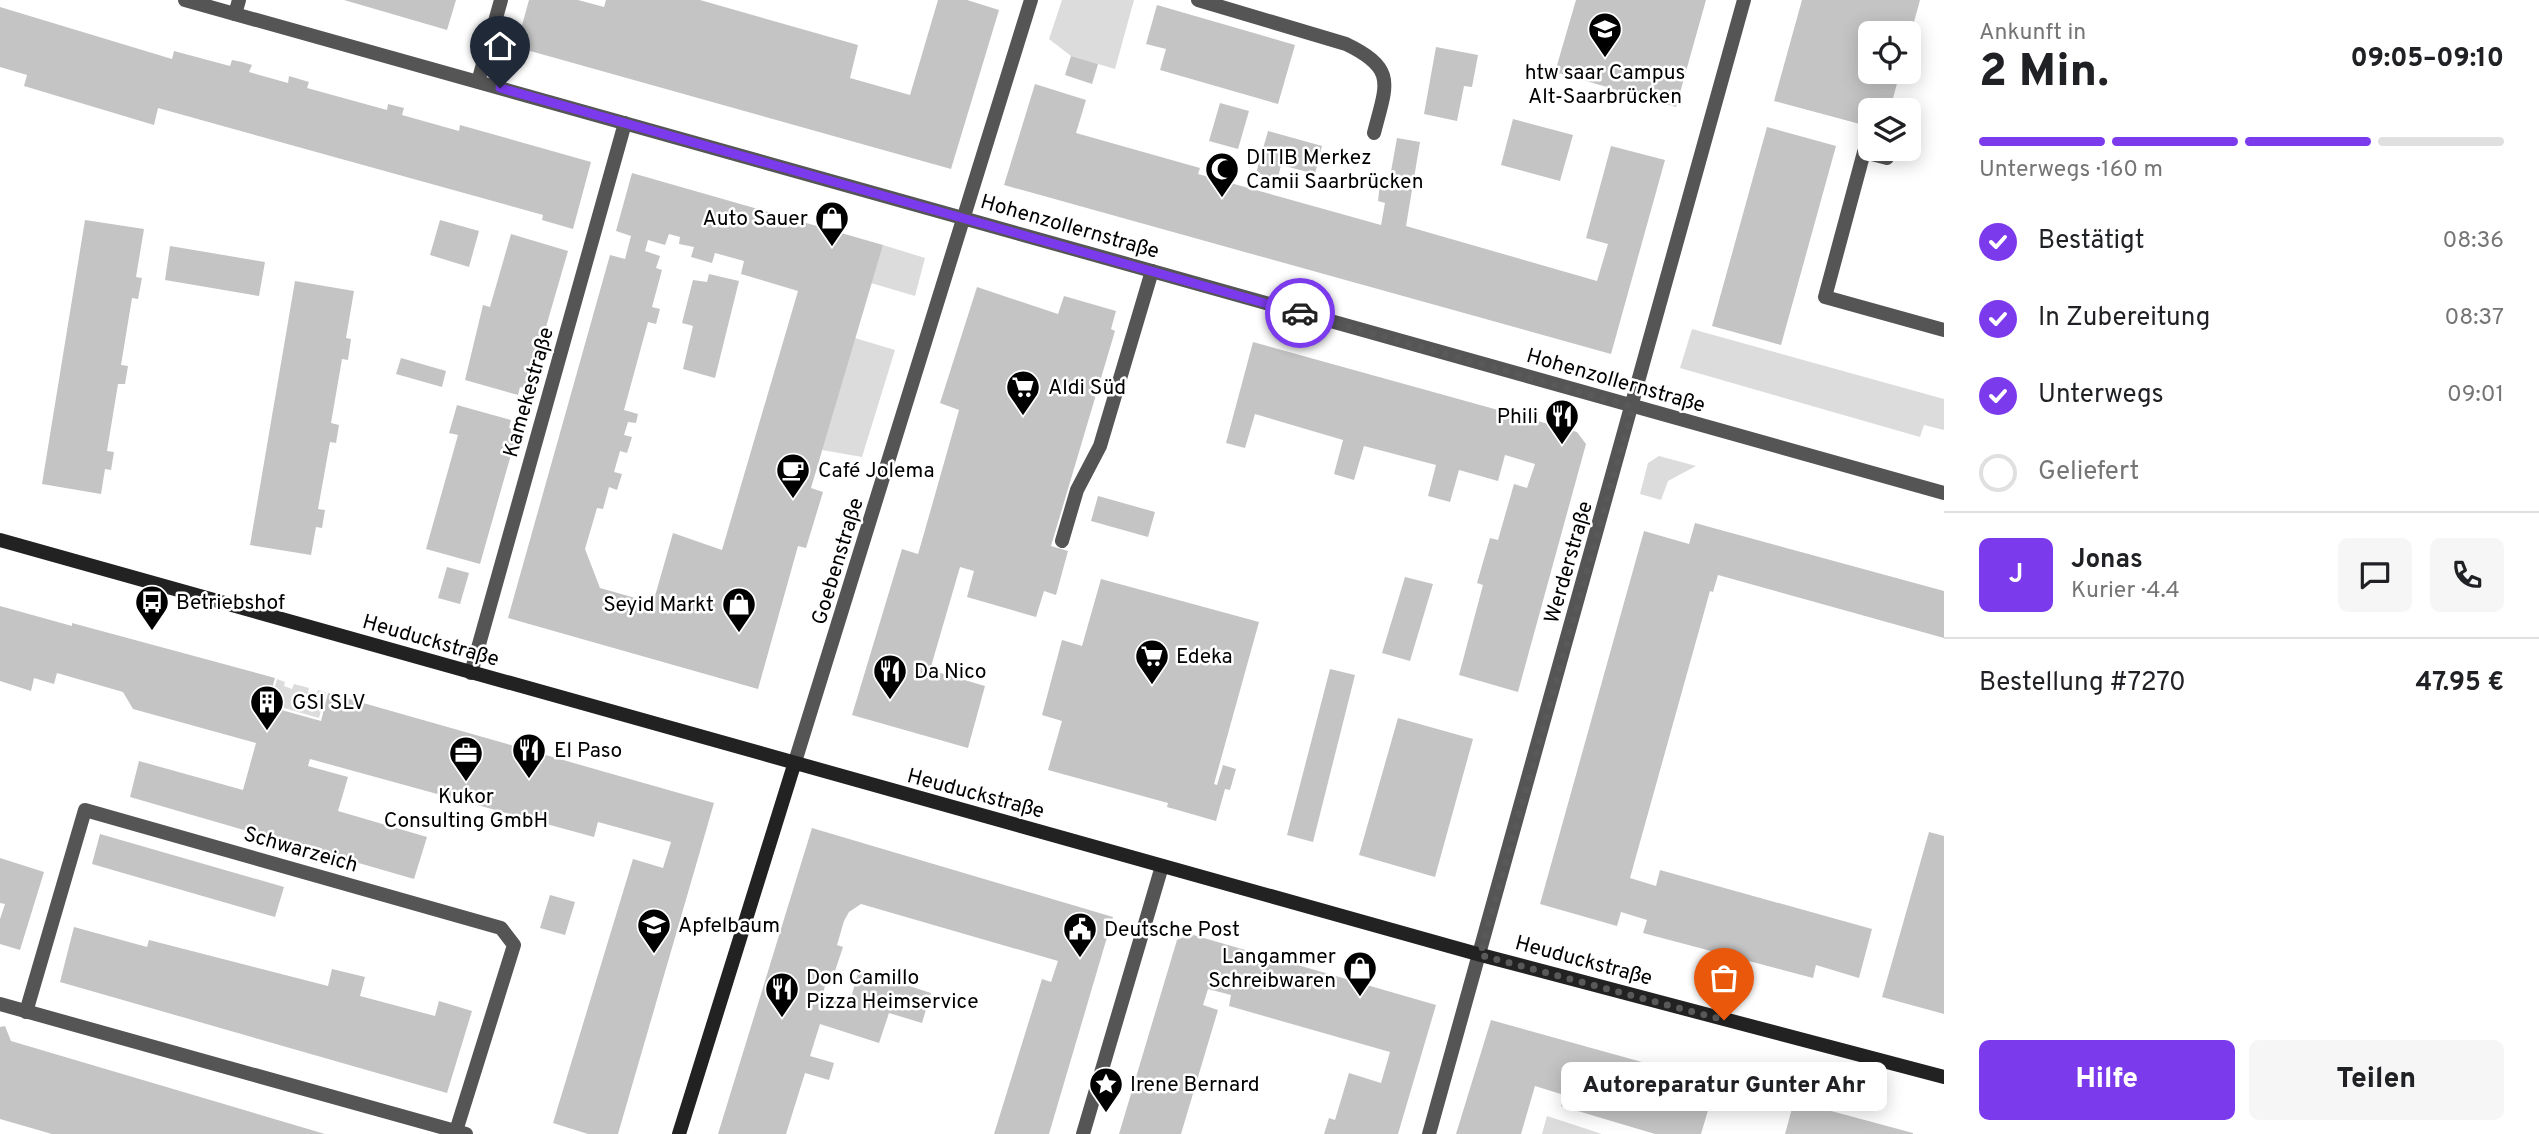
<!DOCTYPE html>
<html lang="de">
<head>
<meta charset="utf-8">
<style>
	:root { --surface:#fff; --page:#f6f6f6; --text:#202124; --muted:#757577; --line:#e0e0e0; --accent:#7c3aed }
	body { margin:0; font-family:Overpass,sans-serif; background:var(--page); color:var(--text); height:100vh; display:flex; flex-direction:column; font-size:26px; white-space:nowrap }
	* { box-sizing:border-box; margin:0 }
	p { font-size:23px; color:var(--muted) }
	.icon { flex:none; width:38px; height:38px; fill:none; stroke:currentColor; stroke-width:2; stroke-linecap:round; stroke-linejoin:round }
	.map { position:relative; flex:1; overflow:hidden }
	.drawer { display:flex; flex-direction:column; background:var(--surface); width:595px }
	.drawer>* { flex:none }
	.tools { position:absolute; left:1858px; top:21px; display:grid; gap:14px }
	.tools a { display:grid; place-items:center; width:63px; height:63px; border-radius:10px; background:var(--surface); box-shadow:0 4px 18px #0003; font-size:35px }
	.pin { position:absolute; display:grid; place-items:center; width:60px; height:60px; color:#fff; margin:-72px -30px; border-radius:50% 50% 50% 0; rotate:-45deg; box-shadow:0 0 7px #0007 }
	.pin .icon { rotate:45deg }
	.courier { position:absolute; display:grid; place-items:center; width:70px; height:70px; margin:-35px; border:5px solid #7c3aed; border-radius:50%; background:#fff; color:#222; box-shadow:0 2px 9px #0007 }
	.bubble { position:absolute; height:49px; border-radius:10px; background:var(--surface); box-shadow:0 4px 18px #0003; font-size:23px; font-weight:800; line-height:49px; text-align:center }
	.headline em { font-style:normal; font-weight:800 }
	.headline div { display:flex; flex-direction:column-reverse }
	.headline { display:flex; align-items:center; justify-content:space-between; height:119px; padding:0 35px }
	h1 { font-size:46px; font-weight:800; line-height:52px }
	.bar { display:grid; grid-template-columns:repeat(4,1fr); gap:10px 7px; align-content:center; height:84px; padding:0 35px }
	.bar i { height:9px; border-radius:5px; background:var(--line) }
	.bar .active { background:var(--accent) }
	.bar p { grid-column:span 4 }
	.line { display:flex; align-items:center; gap:18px; padding:0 35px; border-top:2px solid var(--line) }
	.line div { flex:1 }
	.round { display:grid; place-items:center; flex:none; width:74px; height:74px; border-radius:10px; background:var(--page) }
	ol { padding:0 35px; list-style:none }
	li { display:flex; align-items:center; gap:21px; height:77px }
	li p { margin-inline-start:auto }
	li .icon { padding:7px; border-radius:50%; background:var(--accent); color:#fff; stroke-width:4 }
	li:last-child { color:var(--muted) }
	li i { width:38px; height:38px; border:4px solid var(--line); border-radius:50% }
	.cta { display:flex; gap:14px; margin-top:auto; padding:14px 35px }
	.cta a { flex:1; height:80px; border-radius:10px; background:var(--accent); color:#fff; font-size:28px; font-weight:800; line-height:80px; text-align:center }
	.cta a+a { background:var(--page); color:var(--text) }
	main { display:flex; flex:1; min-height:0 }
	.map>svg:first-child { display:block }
</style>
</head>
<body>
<main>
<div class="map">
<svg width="1944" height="1134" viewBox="0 0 1944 1134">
	<rect width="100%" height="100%" fill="#fff"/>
	<path fill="#dcdcdc" d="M1062 0H1134L1115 69 1071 56 1049 39Z
		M883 245 925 258 915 296 871 283Z
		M1692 329 1944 399V430L1924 425 1920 437 1680 368Z
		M855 338 895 350 862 457 822 450Z
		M1659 456 1696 466 1668 481 1661 500 1640 494 1648 463Z
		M277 679 285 682 284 686 292 689 294 684 309 688 308 692 316 695 318 690 326 692 319 718 270 704Z
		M1547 1116 1602 1134H1542Z"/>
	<path fill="#c4c4c4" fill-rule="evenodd" d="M344 0H456L447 30Z
		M529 0H578L604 7 606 0H700L858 45 850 78 910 95 938 0H967L999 10 951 169 516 47Z
		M1576 0H1706L1676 107 1555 72Z
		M1802 0H1920L1911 33H1871V72H1900L1890 110H1871V127L1774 101Z
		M1157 5 1295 45 1278 104 1160 70 1166 49 1146 44Z
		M0 7 172 59 174 51 230 66 232 60 242 62 252 65 249 72 288 83 289 76 309 82 307 88 387 110 388 104 404 108 402 115 459 131 460 125 591 162 573 229 542 220 543 215 158 108 154 125 24 86 27 75 0 67Z
		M1436 47 1478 55 1472 87 1464 86 1457 121 1424 114Z
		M1071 56 1098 64 1092 84 1065 75Z
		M1035 84 1086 100 1076 133 1200 168 1198 174 1381 225 1385 203 1378 201 1381 175 1390 177 1397 138 1420 142 1406 226 1597 281 1608 244 1586 238 1611 146 1665 160 1611 354 1004 185Z
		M1220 103 1249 111 1238 149 1209 141Z
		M1513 119 1573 135 1560 181 1501 165Z
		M1767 127 1836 146 1781 345 1712 326Z
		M1268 131 1322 146 1315 174 1281 165 1278 178 1256 173Z
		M632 173 883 245 811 488 823 492 806 548 798 546 758 689 508 618 610 255 625 259 631 236 616 231ZM669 234 680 237 679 244 694 247 691 257 712 263 715 253 744 261 741 274 798 291 722 550 673 533 653 603 600 588 585 549 597 508 603 509 609 487 617 490 622 474 614 472 620 451 627 453 632 437 624 435 628 422 636 423 638 414 624 410 648 322 656 324 660 309 652 307 662 270 656 268 660 256 645 251 648 240 665 245Z
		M85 220 144 229 136 277 142 278 138 299 132 298 121 365 128 366 125 384H118L107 451 114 452 111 470 105 469 101 494 42 484Z
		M440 220 479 231 469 267 430 255Z
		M511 234 568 251 528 389 520 387 518 395 465 380 483 305 490 307Z
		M170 246 265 262 259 296 165 280Z
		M709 274 739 281 715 378 683 369 693 326 682 323 693 280 707 282Z
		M295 281 354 291 346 338 351 339 348 360 342 359 331 423 339 425 336 443 330 442 318 509 325 510 322 528 316 527 311 555 250 545Z
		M977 287 1058 314 1064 296 1116 311 1111 329 1115 331 1051 546 1068 551 1056 595 1044 591 1036 617 967 597 974 571 960 567 930 670 985 686 968 748 852 715 902 549 918 554 921 544 959 410 940 403Z
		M1253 342 1577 432 1586 444 1518 692 1459 675 1483 585 1477 583 1490 538 1498 540 1514 484 1527 488 1535 464 1505 455 1498 481 1459 470 1450 502 1428 496 1436 465 1364 446 1354 480 1334 474 1343 440 1255 414 1245 448 1226 443Z
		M401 358 446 371 442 387 396 374Z
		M457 405 511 420 509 428 518 430 480 564 426 549 458 435 449 433Z
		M1098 496 1155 512 1148 537 1091 521Z
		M1695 523 1944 591V638L1718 575 1713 592 1710 591 1630 878 1656 886 1660 870 1872 929 1859 978 1816 965 1813 978 1643 933 1647 920 1621 912 1617 926 1540 904 1644 531 1689 544Z
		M447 567 469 573 460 604 438 598Z
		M1405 577 1433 584 1410 661 1382 653Z
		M1101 579 1259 622 1214 784 1217 785 1223 765 1236 769 1230 790 1225 789 1216 821 1167 807 1168 803 1048 770 1062 721 1042 715 1062 640 1082 646Z
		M0 606 72 626V623L275 678 267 706 321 721 328 693 714 803 618 1134H588L553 1123 633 859 663 868 671 842 598 822 594 837 310 759 308 766 348 777 338 811 427 837 414 879 130 797 139 761 243 790 256 743 133 709 123 692 57 673 54 684 34 678 31 691 0 681Z
		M1330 669 1355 675 1313 842 1287 835Z
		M1398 718 1473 739 1435 877 1359 855Z
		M812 828 1113 917 1049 1134H994L1042 979 1051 982 1058 961 861 904 849 912 844 921 837 945 843 947 834 974 829 972 823 993 850 1001 859 970 931 993 922 1023 889 1013 879 1043 820 1024 810 1056 834 1063 829 1080 805 1073 786 1134H718Z
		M1929 832 1944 836V1014L1882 997Z
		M100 834 284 887 275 917 92 864Z
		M0 858 44 872 20 950 0 944V919L5 904 0 903Z
		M550 895 575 902 565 935 540 928Z
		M74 927 147 947 149 940 328 986 332 969 365 977 360 996 435 1016 439 1001 472 1011 447 1093 60 982Z
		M1190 934 1436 1005 1398 1134H1324L1329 1118 1335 1120 1349 1073 1381 1083 1390 1052 1229 1006 1231 995 1208 989 1203 1005 1218 1010 1181 1134H1119L1177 940Z
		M1491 1020 1685 1074 1683 1081 1714 1090 1701 1134H1655L1561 1106 1564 1095 1535 1086 1521 1134H1456Z
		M5 1026 11 1041 325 1134H52L0 1119V1027Z
		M1794 1101 1913 1133V1134H1785Z"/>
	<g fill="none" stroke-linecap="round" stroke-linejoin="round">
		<path stroke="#555" stroke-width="14" d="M1198 0 1346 44C1398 69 1386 85 1374 133
			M235 14 239 0
			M1887 158 1864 152 1825 297 1944 330
			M1062 541 1077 490 1100 446 1152 271"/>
		<path stroke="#555" stroke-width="14" d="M185 0 1944 493
			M478 82 501 0
			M471 673 625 123
			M794 765 1031 0
			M0 1004 466 1134
			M26 1012 85 810 501 928 514 945 456 1131
			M1083 1134 1162 866
			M1429 1134 1744 0"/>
		<path stroke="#222" stroke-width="14" d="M0 540 1481 955 1944 1077
			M679 1134 794 765"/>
	</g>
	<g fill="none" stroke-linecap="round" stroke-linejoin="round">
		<path stroke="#595959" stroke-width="7" stroke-dasharray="0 12.6" d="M1300 313 1633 407 1480 955 1724 1020"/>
		<path stroke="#7c3aed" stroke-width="9" d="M500 88 1300 313"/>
	</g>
	<defs>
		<g id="university-pin" transform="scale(1.75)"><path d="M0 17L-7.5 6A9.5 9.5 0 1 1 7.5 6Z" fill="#000" stroke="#fff"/><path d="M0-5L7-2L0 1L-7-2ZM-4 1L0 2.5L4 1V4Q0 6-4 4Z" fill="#fff"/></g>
		<g id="mosque-pin" transform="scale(1.75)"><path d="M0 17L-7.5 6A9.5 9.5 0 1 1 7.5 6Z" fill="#000" stroke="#fff"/><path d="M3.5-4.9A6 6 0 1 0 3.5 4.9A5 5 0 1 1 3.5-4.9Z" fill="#fff"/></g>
		<g id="shop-pin" transform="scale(1.75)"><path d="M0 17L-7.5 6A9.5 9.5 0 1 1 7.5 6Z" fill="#000" stroke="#fff"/><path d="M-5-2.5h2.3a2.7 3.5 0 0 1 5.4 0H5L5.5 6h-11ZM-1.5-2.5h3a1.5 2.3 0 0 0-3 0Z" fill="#fff"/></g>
		<g id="supermarket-pin" transform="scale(1.75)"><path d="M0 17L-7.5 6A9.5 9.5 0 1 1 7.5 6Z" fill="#000" stroke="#fff"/><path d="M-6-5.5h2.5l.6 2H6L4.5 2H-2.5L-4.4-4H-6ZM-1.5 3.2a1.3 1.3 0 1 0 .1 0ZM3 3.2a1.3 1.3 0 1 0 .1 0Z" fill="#fff"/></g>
		<g id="restaurant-pin" transform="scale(1.75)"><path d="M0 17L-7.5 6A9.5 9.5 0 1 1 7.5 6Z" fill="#000" stroke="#fff"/><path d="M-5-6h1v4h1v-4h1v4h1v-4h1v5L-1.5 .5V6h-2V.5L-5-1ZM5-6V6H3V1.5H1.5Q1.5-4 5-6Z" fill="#fff"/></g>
		<g id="cafe-pin" transform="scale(1.75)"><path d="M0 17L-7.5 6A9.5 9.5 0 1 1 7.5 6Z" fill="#000" stroke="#fff"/><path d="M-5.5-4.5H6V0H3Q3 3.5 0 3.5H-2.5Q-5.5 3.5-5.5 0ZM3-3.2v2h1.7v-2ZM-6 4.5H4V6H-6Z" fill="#fff"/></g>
		<g id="bus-pin" transform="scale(1.75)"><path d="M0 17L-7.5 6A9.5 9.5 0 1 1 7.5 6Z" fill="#000" stroke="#fff"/><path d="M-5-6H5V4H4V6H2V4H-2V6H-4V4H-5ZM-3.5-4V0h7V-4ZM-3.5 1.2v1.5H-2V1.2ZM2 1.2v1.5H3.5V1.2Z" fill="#fff"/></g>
		<g id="building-pin" transform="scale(1.75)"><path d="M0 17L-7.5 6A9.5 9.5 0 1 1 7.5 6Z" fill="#000" stroke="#fff"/><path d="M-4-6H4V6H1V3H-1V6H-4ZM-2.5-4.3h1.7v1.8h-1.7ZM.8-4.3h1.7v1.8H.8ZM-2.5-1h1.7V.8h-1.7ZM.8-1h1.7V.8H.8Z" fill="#fff"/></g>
		<g id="office-pin" transform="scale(1.75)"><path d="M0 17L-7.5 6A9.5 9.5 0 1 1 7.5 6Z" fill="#000" stroke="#fff"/><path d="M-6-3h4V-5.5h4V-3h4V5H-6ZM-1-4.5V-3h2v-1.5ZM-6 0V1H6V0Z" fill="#fff"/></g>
		<g id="school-pin" transform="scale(1.75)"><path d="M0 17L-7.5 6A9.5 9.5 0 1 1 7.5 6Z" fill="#000" stroke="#fff"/><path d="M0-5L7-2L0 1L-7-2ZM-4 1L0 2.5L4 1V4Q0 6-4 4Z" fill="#fff"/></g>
		<g id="civic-pin" transform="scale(1.75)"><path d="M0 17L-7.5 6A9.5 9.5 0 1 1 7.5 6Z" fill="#000" stroke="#fff"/><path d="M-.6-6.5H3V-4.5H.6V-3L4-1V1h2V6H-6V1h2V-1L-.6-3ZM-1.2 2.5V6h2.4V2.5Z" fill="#fff"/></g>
		<g id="sight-pin" transform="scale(1.75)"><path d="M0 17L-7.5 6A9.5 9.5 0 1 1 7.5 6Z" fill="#000" stroke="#fff"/><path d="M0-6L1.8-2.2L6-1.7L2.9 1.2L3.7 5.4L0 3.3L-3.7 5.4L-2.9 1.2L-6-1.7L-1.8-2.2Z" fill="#fff"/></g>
	</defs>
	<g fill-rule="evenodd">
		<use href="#university-pin" x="1605" y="29"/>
		<use href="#mosque-pin" x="1222" y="169"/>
		<use href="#shop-pin" x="832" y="218"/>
		<use href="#supermarket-pin" x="1023" y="387"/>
		<use href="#restaurant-pin" x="1562" y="416"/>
		<use href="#cafe-pin" x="793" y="470"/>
		<use href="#bus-pin" x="152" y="602"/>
		<use href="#shop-pin" x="739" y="604"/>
		<use href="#supermarket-pin" x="1152" y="656"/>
		<use href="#restaurant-pin" x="890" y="671"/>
		<use href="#building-pin" x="267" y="702"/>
		<use href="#restaurant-pin" x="529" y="750"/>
		<use href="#office-pin" x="466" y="753"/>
		<use href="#school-pin" x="654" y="925"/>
		<use href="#civic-pin" x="1080" y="929"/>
		<use href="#shop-pin" x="1360" y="968"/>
		<use href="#restaurant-pin" x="782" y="989"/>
		<use href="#sight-pin" x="1106" y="1084"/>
	</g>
	<g text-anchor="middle" stroke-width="5" stroke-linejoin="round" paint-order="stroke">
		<g font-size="21" fill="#000" stroke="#fff" text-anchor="start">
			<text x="1605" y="79" text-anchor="middle">htw saar Campus<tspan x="1605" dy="24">Alt-Saarbrücken</tspan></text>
			<text x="1246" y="164">DITIB Merkez<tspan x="1246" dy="24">Camii Saarbrücken</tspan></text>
			<text x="808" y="225" text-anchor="end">Auto Sauer</text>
			<text x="1048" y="394">Aldi Süd</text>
			<text x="1538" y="423" text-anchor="end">Phili</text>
			<text x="818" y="477">Café Jolema</text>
			<text x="176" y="609">Betriebshof</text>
			<text x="714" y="611" text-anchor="end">Seyid Markt</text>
			<text x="1176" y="663">Edeka</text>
			<text x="914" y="678">Da Nico</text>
			<text x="292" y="709">GSI SLV</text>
			<text x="554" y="757">El Paso</text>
			<text x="466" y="803" text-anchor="middle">Kukor<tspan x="466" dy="24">Consulting GmbH</tspan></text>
			<text x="678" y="932">Apfelbaum</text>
			<text x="1104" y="936">Deutsche Post</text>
			<text x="1336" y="963" text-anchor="end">Langammer<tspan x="1336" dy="24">Schreibwaren</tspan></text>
			<text x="806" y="984">Don Camillo<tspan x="806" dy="24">Pizza Heimservice</tspan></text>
			<text x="1130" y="1091">Irene Bernard</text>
		</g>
		<g font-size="21" fill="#000" stroke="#fff">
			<text transform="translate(1070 226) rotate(16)" y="7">Hohenzollernstraße</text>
			<text transform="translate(1616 380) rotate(16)" y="7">Hohenzollernstraße</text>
			<text transform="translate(528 392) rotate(-74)" y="7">Kamekestraße</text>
			<text transform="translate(837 561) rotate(-73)" y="7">Goebenstraße</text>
			<text transform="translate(1568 562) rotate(-74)" y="7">Werderstraße</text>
			<text transform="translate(431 640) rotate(16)" y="7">Heuduckstraße</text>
			<text transform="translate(976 793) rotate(15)" y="7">Heuduckstraße</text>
			<text transform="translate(301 849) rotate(16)" y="7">Schwarzeich</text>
			<text transform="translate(1584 960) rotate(15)" y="7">Heuduckstraße</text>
		</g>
	</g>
</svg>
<div class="tools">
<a><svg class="icon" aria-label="locate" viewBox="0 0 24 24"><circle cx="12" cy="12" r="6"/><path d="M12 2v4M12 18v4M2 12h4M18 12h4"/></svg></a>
<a><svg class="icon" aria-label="layers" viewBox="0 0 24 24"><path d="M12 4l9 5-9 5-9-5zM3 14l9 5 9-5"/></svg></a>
</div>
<div class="pin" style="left:1724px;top:1020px;background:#ea580c"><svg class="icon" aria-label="bag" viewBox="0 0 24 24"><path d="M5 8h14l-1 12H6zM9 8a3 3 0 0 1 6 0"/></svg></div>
<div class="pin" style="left:500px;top:88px;background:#1f2937"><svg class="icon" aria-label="home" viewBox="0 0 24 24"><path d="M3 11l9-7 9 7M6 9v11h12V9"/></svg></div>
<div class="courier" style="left:1300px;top:313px"><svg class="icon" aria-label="car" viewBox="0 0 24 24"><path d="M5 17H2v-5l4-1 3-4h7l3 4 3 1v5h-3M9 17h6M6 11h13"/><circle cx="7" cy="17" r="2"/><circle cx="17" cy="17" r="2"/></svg></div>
<div class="bubble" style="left:1561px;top:1062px;width:326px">Autoreparatur Gunter Ahr</div>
</div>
<section class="drawer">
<div class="headline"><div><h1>2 Min.</h1><p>Ankunft in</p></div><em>09:05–09:10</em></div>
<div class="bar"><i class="active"></i><i class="active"></i><i class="active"></i><i></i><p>Unterwegs · 160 m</p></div>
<ol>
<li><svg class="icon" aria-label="check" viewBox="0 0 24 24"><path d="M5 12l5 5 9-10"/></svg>Bestätigt<p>08:36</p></li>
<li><svg class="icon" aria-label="check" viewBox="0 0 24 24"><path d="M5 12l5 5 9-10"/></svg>In Zubereitung<p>08:37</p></li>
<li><svg class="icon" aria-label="check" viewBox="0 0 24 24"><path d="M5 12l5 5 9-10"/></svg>Unterwegs<p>09:01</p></li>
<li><i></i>Geliefert</li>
</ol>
<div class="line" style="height:126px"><b class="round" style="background:var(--accent);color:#fff">J</b><div><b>Jonas</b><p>Kurier · 4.4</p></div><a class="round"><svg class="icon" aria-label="chat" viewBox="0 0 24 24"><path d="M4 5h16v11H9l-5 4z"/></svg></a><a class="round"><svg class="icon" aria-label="phone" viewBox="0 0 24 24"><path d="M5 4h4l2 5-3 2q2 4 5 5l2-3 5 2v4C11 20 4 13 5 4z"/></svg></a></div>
<div class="line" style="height:91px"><div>Bestellung #7270</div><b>47.95 €</b></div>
<div class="cta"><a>Hilfe</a><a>Teilen</a></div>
</section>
</main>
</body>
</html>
